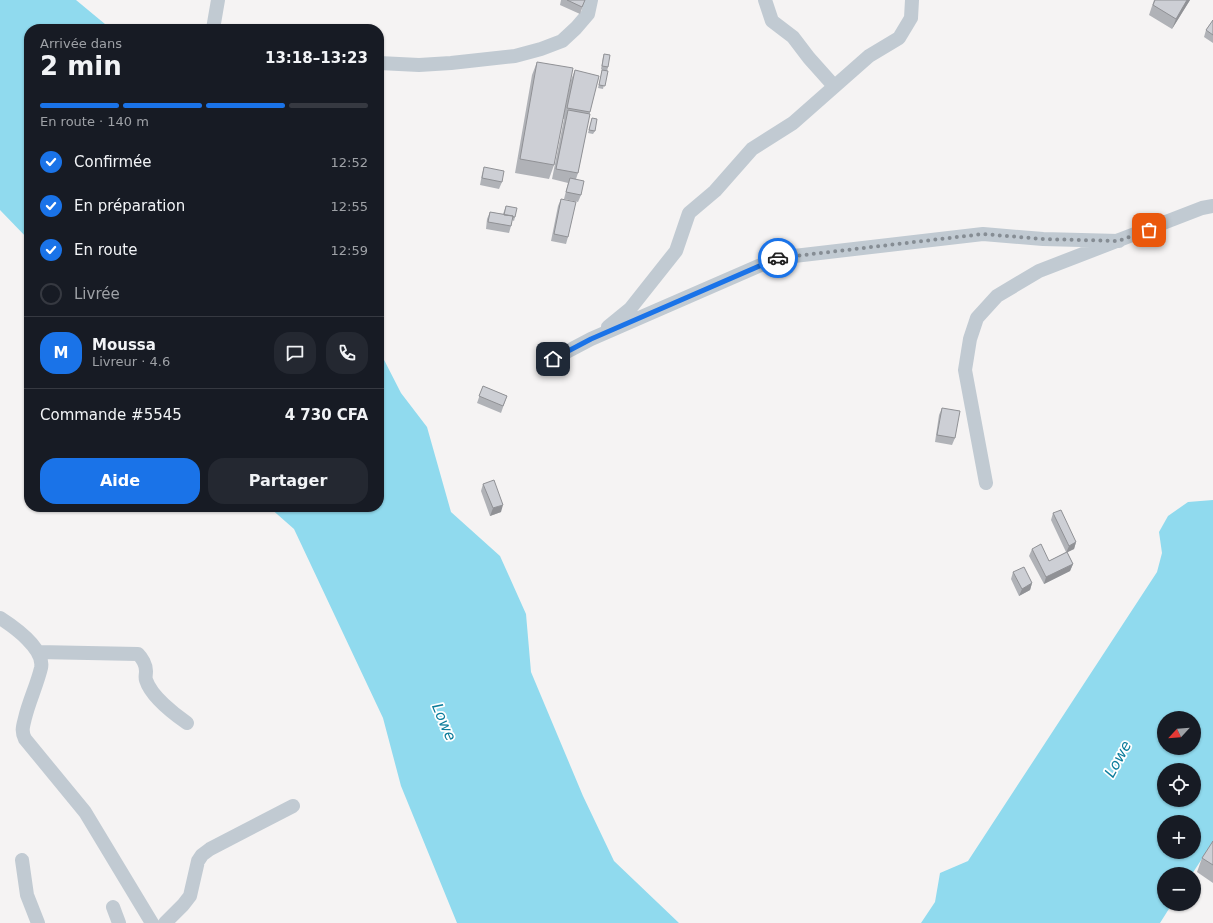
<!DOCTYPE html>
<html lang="fr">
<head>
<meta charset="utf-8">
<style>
	:root { --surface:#171b24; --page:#242831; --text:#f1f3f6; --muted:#9ea1a6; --line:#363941; --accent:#1a73e8 }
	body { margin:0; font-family:"DejaVu Sans",sans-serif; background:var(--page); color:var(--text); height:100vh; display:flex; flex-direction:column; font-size:15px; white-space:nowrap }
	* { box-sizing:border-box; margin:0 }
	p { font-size:13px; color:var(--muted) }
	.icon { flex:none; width:22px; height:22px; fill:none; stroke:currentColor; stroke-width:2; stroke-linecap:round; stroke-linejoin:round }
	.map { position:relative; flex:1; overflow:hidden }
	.details { position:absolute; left:24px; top:24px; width:360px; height:488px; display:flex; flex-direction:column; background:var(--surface); border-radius:16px; box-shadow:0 1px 3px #0004 }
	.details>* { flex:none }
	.needle { width:26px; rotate:244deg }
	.fabs { position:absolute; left:1157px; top:711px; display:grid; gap:8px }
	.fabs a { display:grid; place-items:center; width:44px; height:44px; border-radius:50%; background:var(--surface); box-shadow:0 1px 3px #0004; font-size:20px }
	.pin { position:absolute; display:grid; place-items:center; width:34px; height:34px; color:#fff; margin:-17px; border-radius:8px; box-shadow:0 2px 6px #0006 }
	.courier { position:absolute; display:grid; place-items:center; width:40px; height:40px; margin:-20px; border:3px solid #1a73e8; border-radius:50%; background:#fff; color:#222; box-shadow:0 1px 5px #0007 }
	.overview em { font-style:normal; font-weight:700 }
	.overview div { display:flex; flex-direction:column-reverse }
	.overview { display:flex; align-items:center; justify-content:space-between; height:68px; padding:0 16px }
	h1 { font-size:26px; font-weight:700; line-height:30px }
	.bar { display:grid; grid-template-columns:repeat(4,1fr); gap:6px 4px; align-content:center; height:48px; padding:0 16px }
	.bar i { height:5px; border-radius:3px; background:var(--line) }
	.bar .current { background:var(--accent) }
	.bar p { grid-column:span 4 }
	.line { display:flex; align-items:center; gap:10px; padding:0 16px; border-top:1px solid var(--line) }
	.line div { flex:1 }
	.round { display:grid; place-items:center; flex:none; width:42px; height:42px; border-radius:16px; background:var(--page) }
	ol { padding:0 16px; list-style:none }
	li { display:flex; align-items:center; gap:12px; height:44px }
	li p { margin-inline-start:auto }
	li .icon { padding:4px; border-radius:50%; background:var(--accent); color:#fff; stroke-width:4 }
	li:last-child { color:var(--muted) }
	li i { width:22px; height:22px; border:2px solid var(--line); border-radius:50% }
	.cta { display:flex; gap:8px; margin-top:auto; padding:8px 16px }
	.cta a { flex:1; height:46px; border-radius:16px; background:var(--accent); color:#fff; font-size:16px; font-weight:700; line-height:46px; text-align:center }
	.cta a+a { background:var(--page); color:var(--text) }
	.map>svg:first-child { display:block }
</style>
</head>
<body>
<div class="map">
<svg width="1213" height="923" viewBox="0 0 1213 923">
	<rect width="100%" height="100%" fill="#f5f3f3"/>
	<path fill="#90daee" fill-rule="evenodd" d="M0 0H76L111 29H29V240L0 210Z
		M379 350 401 393 427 427 451 512 500 556 526 614 531 672 583 796 614 861 679 923H457L401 786 383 718 294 529 269 507H379Z
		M1213 500V842L1192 874H1164V904H1172L1160 923H921L935 902 940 873 968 861 1157 572 1162 553 1159 532 1168 516 1188 502ZM1164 718H1194V748H1164ZM1164 770H1194V800H1164ZM1164 822H1194V852H1164Z"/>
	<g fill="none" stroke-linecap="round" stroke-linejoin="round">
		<path stroke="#c1cad2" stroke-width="14" d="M765 0 772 21 793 37 809 58 834 86
			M213 29 218 0
			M379 63 419 65 451 63 515 56 541 49 562 41 576 28 588 14 591 0
			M608 327 630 309 676 251 689 213 715 191 752 149 793 123 869 56 899 38 911 18 912 0
			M553 359 591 339 777 258 983 234 1043 239 1119 241
			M986 483 965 370 970 339 977 318 997 296 1039 271 1202 208 1213 206
			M0 618C14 627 45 649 41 668 37 685 29 701 25 718 23 726 21 731 25 739L85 812 152 923
			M38 652 138 654C142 658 146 665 146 671 146 675 145 677 146 680 151 696 174 714 187 723
			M22 860 27 895 38 923
			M113 907 119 923
			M165 923 183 905 190 896 198 861 202 855 210 849 293 806"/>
	</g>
	<path fill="#b0b2b7" d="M561 0H585L580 14 560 5Z
		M1154 0H1190L1172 29 1149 15Z
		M1213 20V43L1204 37 1206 30Z
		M604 54 608 67 603 89 598 88 602 70 601 69 603 57Z
		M537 62 565 108 571 80 575 70 590 112 578 173 576 179 581 195 578 202 564 199 568 183 552 179 564 119H563L554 165 549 179 515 173 532 75Z
		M592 118 595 131 593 134 588 133Z
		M484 167 502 182 499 189 480 185 482 174Z
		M561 199 568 237 566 244 551 241 558 206Z
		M506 206 515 217 514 221 512 220 511 226 509 233 486 229 487 219 490 212 503 214Z
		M483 386 507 396 501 413 477 403Z
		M942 408 955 438 952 445 935 442 939 415Z
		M483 484 501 512 490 516 481 491Z
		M1053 513 1076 542 1074 549 1067 552 1073 564 1070 571 1044 584 1029 556 1032 549 1049 561 1066 552 1051 520Z
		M1013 572 1032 583 1030 590 1019 596 1011 579Z
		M1213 841V883L1197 872 1202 858Z"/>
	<path fill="#909195" d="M1187 0H1190L1172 29 1176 19Z
		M503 505 501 512 490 516 493 508Z
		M1076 542 1074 549 1066 553 1069 546Z
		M1073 564 1070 571 1044 584 1046 577Z
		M1032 583 1030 590 1019 596 1022 589Z"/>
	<path fill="#cdcfd5" stroke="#909195" d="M567 0H585L582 7Z
		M1155 0H1187L1176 19 1153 5Z
		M1213 20V35L1206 30Z
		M604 54 610 55 608 67 602 66Z
		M537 62 573 68 554 165 520 159Z
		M575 70 599 76 590 112 567 108Z
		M602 70 608 71 605 86 599 85Z
		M568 110 590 114 578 173 556 169Z
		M592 118 597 119 595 131 589 130Z
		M484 167 504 171 502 182 482 178Z
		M570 178 584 181 581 195 566 192Z
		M561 199 576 202 568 237 554 234Z
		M506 206 517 208 515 217H513V216L504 215Z
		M490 212 513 216 511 226 488 222Z
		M483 386 507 396 503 406 479 396Z
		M942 408 960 411 955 438 937 435Z
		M494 480 503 505 493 508 483 484Z
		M1061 510 1076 542 1069 546 1053 513Z
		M1041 544 1049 561 1067 552 1073 564 1046 577 1032 549Z
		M1024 567 1032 583 1022 589 1013 572Z
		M1213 841V865L1202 858Z"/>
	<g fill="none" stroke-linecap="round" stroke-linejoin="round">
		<path stroke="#868d94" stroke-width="4" stroke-dasharray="0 7.2" d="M778 258 983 234 1043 239 1118 241 1149 230"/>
		<path stroke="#1a73e8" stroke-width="5" d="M553 359 591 339 778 258"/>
	</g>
	<g text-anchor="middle" stroke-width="3.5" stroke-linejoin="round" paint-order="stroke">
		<g font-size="15" font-style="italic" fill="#0c7c9b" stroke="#fff">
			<text transform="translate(444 722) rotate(67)" y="5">Lowe</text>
			<text transform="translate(1118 759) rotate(-61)" y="5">Lowe</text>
		</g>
	</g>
</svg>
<div class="fabs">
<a><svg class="needle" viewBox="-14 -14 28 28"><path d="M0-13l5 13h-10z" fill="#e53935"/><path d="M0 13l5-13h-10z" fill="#9ea1a6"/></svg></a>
<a><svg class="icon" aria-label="locate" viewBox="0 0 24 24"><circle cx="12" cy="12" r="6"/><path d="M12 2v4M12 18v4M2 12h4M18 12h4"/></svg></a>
<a>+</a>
<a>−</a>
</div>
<div class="pin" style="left:1149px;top:230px;background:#ea580c"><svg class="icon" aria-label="bag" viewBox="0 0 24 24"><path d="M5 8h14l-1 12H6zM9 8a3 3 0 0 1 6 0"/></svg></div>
<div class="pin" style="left:553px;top:359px;background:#1f2937"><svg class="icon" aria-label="home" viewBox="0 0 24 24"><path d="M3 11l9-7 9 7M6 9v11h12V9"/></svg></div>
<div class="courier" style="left:778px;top:258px"><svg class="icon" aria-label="car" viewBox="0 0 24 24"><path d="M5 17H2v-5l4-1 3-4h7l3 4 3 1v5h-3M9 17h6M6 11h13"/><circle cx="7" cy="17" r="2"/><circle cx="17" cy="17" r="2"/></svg></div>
<section class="details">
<div class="overview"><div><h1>2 min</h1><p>Arrivée dans</p></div><em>13:18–13:23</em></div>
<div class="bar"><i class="current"></i><i class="current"></i><i class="current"></i><i></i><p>En route · 140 m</p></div>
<ol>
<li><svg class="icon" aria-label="check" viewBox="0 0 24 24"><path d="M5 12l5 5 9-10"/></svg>Confirmée<p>12:52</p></li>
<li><svg class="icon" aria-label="check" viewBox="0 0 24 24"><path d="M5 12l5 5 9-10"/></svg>En préparation<p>12:55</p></li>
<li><svg class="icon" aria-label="check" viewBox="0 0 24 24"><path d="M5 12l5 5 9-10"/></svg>En route<p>12:59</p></li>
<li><i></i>Livrée</li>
</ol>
<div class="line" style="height:72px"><b class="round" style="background:var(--accent);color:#fff">M</b><div><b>Moussa</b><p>Livreur · 4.6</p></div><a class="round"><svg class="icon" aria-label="chat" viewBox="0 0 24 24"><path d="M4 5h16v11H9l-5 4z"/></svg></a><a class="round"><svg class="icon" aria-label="phone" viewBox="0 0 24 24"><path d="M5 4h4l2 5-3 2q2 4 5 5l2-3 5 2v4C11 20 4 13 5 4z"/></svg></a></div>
<div class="line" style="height:52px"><div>Commande #5545</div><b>4 730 CFA</b></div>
<div class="cta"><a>Aide</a><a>Partager</a></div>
</section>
</div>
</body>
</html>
